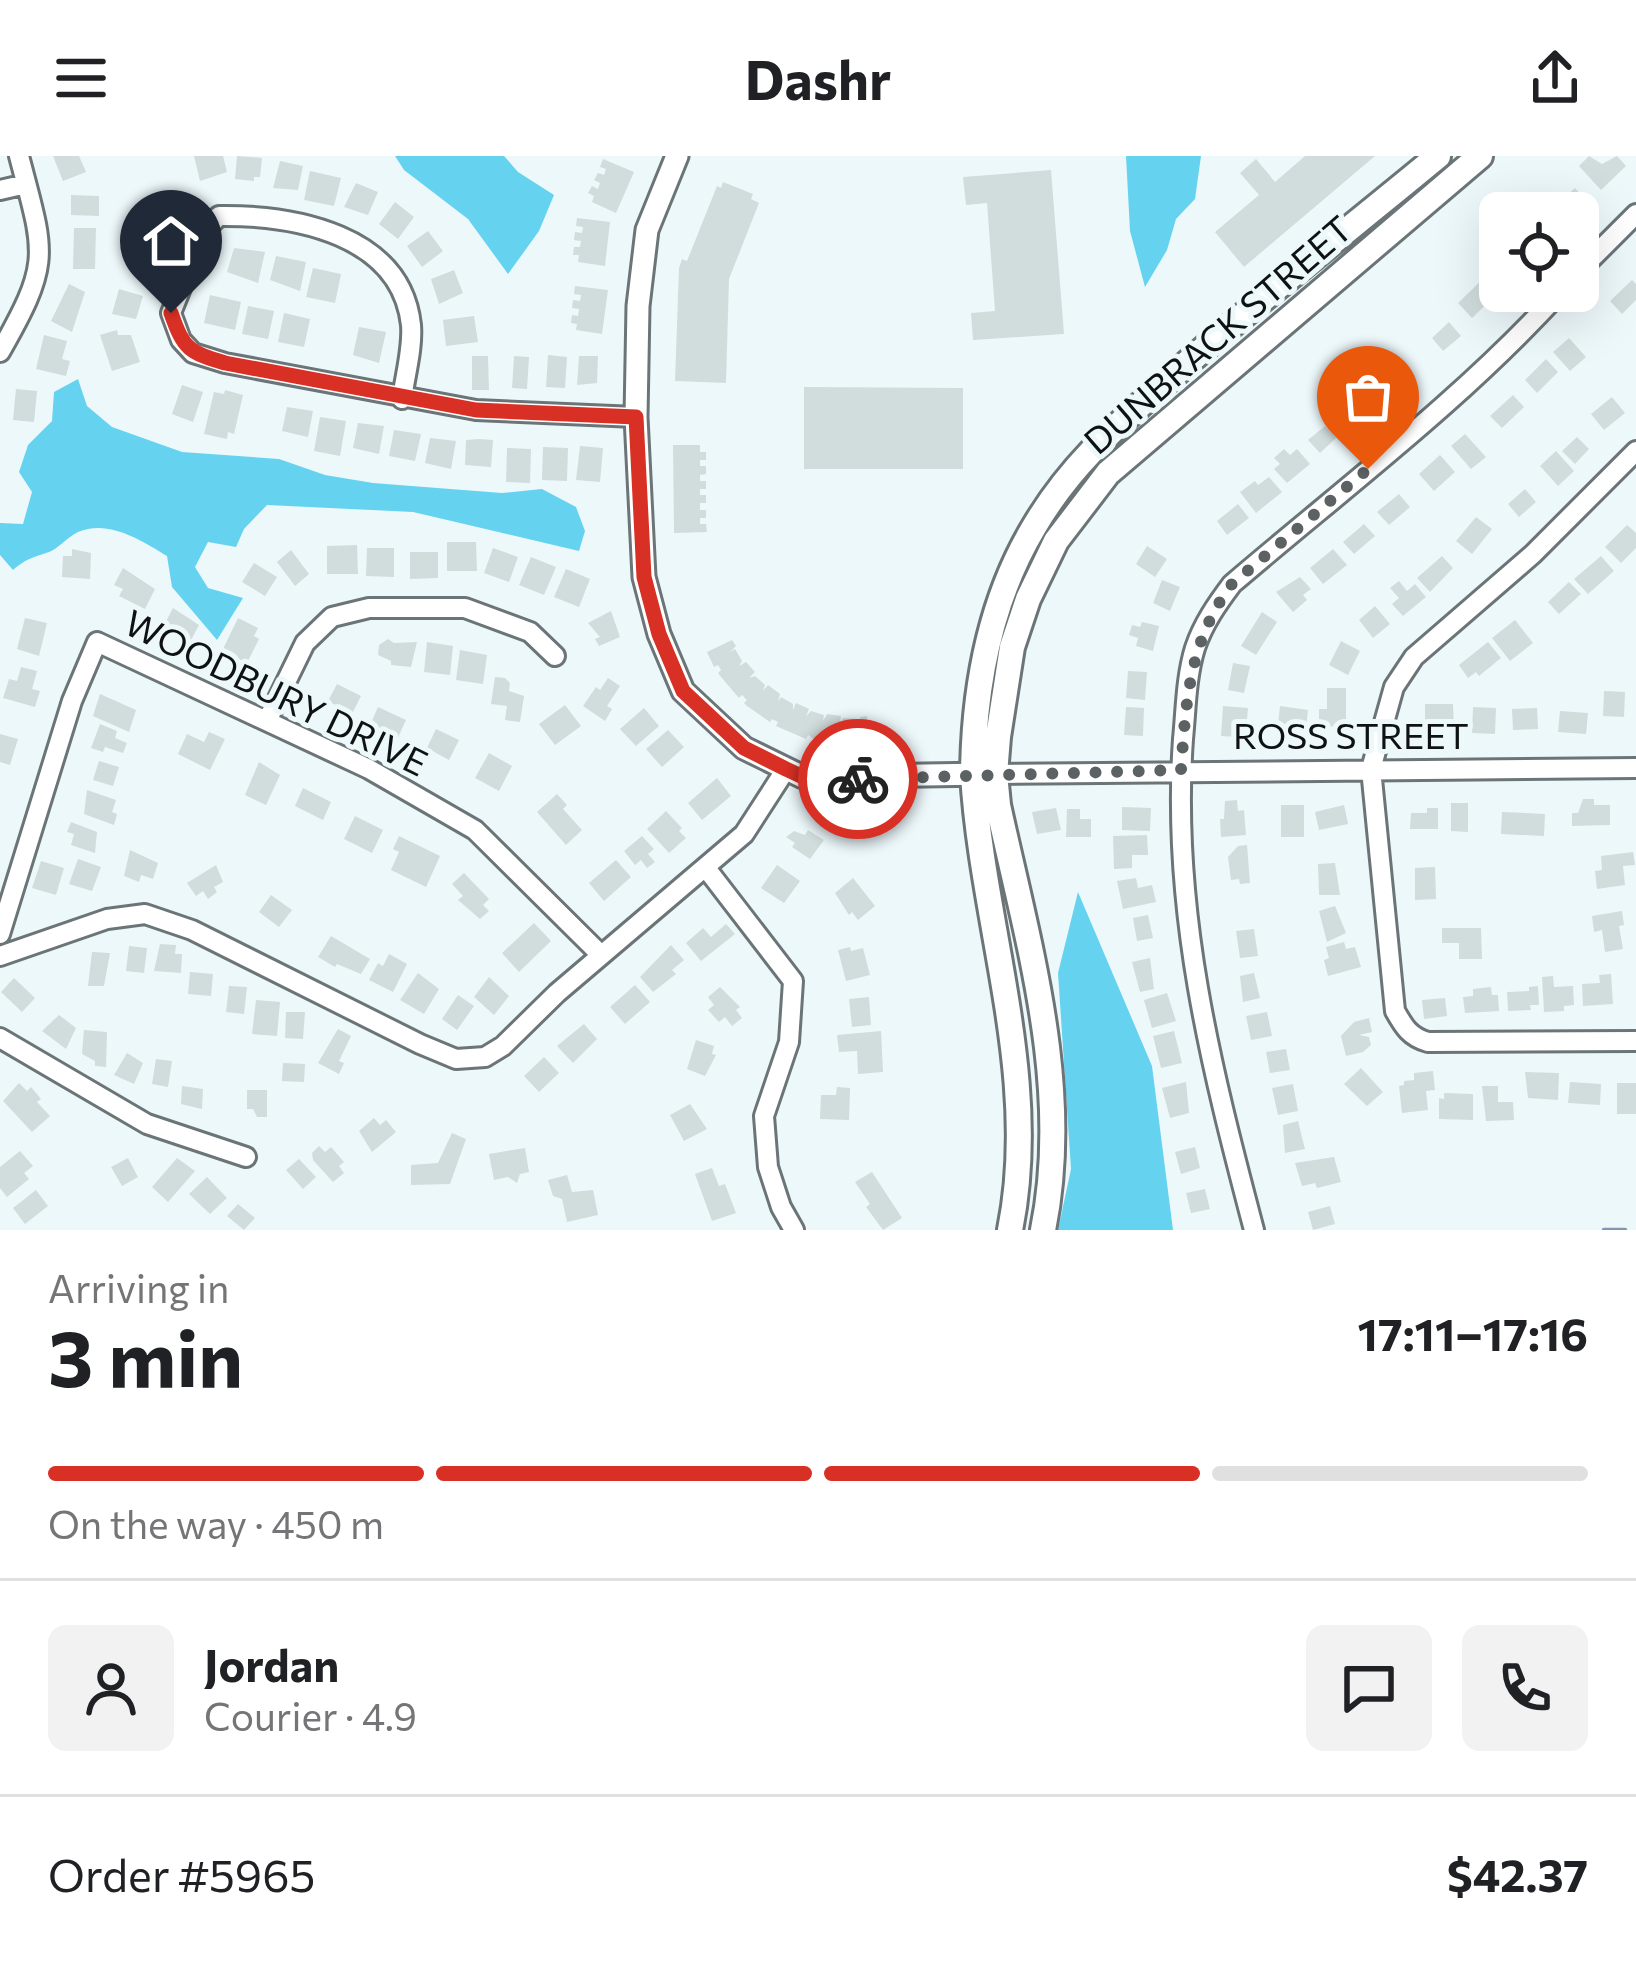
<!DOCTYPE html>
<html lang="en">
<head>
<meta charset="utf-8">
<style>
	:root { --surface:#fff; --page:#f2f2f2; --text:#202124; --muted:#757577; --line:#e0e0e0; --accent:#d93025 }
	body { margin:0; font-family:Commissioner,sans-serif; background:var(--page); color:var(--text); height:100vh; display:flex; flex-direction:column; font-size:45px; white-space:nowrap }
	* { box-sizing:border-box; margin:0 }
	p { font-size:39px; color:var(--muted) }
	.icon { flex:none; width:66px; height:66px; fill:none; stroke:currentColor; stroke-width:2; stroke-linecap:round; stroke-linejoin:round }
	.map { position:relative; height:1074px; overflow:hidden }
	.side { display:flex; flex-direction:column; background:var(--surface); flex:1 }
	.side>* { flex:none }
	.controls { position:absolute; left:1479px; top:36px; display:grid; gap:24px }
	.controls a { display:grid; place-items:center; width:120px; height:120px; border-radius:18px; background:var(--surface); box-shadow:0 12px 48px #0002; font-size:60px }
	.pin { position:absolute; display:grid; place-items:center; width:102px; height:102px; color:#fff; margin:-123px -51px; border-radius:50% 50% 50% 0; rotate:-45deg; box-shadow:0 0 12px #0007 }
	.pin .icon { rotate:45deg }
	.courier { position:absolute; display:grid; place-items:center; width:120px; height:120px; margin:-60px; border:9px solid #d93025; border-radius:50%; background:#fff; color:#222; box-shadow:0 3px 15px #0007 }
	.headline em { font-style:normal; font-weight:700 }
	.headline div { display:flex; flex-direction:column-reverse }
	.headline { display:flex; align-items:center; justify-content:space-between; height:204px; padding:0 48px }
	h1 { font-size:78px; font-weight:700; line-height:90px }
	.bar { display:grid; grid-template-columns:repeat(4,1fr); gap:18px 12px; align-content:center; height:144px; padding:0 48px }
	.bar i { height:15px; border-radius:9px; background:var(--line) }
	.bar .current { background:var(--accent) }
	.bar p { grid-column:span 4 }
	.line { display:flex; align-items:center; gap:30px; padding:0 48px; border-top:3px solid var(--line) }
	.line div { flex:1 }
	.round { display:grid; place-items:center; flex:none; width:126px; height:126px; border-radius:18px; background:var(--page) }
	header { display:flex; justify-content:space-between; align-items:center; height:156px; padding:0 48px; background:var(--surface); font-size:54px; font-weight:700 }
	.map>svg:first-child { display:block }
</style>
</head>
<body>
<header><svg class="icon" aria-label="menu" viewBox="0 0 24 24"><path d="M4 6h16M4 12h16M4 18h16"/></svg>Dashr<svg class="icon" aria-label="share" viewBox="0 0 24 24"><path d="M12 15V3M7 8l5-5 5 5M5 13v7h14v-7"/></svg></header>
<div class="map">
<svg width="1636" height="1074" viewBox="0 0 1636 1074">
	<rect width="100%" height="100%" fill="#edf8fb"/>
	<path fill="#65d3f0" d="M395 0H504L518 16 554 39 539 75 508 118 468 63 404 14Z
		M1126 0H1201L1195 43 1176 63 1167 94 1145 131 1130 75Z
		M78 223 87 250 112 271 182 296 279 303 325 319 373 327 502 337 542 333 576 351 585 375 579 395 413 356 267 349 244 373 236 391 208 386 195 411 208 432 243 442 217 484 172 431 167 400C141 384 108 363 78 376 67 381 58 394 46 397 31 402 26 403 13 414L0 399V367L23 368 32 336 19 316 28 289 52 265 54 236Z
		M1078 736 1152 910 1173 1074H1058L1071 1013 1058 817Z"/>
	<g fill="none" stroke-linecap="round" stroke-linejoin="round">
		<path stroke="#8097b3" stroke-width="4.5" d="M1604 1074H1625"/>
	</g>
	<path fill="#d1dcdc" d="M53 0H79L86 16 63 25Z
		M194 0H223L227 16 200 25Z
		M237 0 262 2 260 21H254V25L235 23Z
		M1305 0H1375L1244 111 1215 76 1259 39 1240 17 1256 3 1275 26Z
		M1589 0 1602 8 1617 0 1626 10 1601 34 1579 10Z
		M603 3 634 16 616 57 592 46 594 40 588 37 592 30 598 33 600 27 594 24 598 17 604 19 606 13 600 11Z
		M280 5 303 10 298 34 273 32Z
		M1051 14 1064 178 973 184 971 157 995 155 987 47 966 49 963 21Z
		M310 15 341 22 334 50 304 44Z
		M723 26 753 38 751 43 759 47 729 123 726 227 675 225 679 112 682 103 687 105 717 30 721 32Z
		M356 27 378 36 368 59 344 51Z
		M1575 32 1589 48 1578 57H1559L1554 51Z
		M71 39 99 40V60L71 59Z
		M395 46 414 61 398 83 379 68Z
		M146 57 173 68 161 95 135 84Z
		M577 62 610 66 605 110 578 106 579 99H573L574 91H580L581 85 574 84 575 76 582 77 583 71 576 70Z
		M74 72H96L95 113H73Z
		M428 75 443 95 422 111 407 90Z
		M234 92 265 96 258 127 227 116Z
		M276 100 306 106 300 135 270 124Z
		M313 112 341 118 335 147 306 141Z
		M454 114 463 137 439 148 431 123Z
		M1488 118 1500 135 1472 162 1458 147Z
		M1632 124 1636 128V144L1622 158 1610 145Z
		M69 128 85 136 72 176 51 165Z
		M575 130 608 134 602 178 576 174 577 168 571 167 572 159 578 160 579 153 572 152 573 144 580 145 581 139 574 138Z
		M119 133 143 140 136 163 112 158Z
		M210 139 241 146 235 174 204 167Z
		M248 150 274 155 268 183 242 178Z
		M284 157 310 163 304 191 278 186Z
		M474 160 478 186 446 190 443 164Z
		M1449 166 1461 180 1443 195 1432 182Z
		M359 171 386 176 379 207 353 199Z
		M117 174 118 179H131L140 206 112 215 100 179Z
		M44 179 67 185 62 203 70 205 66 220 36 213Z
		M1569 182 1586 201 1570 215 1553 196Z
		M548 199 567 201 565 232 546 231Z
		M472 200H488L489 234H472Z
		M514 200 529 201 527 233 512 232Z
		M579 200H598L597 227 577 229Z
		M1546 203 1558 216 1537 237 1525 224Z
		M1402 206 1415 220 1392 240 1379 226Z
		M182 229 203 236 193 266 172 258Z
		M804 231 963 232V313H804Z
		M16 233 37 235 34 266 13 264Z
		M225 234 243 239 234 278 228 276 227 283 204 278 214 236 224 238Z
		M1513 239 1524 251 1502 272 1490 260Z
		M1356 241 1368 257 1346 275 1333 259Z
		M1612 241 1625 257 1604 274 1591 258Z
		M287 251 313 255 308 281 282 275Z
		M320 261 346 265 340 300 314 295Z
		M358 267 384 270 379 298 353 292Z
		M1325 270 1336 282 1320 297 1308 284Z
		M394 274 421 278 415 305 389 300Z
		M1465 278 1486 301 1471 313 1451 290Z
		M1577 281 1589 293 1575 308 1562 295Z
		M430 282 456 285 451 313 425 307Z
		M479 283 493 284 491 311 465 309 466 284Z
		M673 289H700V296H706V304H700V310H706V318L700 319V325H706V333H700V339H706V347H700V354H706V362H700V368H706L707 376 674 377Z
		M580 290 603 292 600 326 576 324Z
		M543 291 568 292 567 325 542 324Z
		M507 292 531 293 530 327 506 326Z
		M1284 293 1290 299 1297 293 1310 308 1287 327 1274 313 1280 308 1274 302Z
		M1556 295 1574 315 1558 330 1540 310Z
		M1440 299 1455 316 1434 335 1419 318Z
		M1269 321 1282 336 1256 357 1240 336 1255 325 1258 329Z
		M1525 333 1536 346 1519 361 1508 348Z
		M1399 338 1410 351 1389 369 1377 356Z
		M1238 348 1249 362 1227 379 1217 365Z
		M1476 361 1492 373 1472 398 1456 385Z
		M1364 368 1375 380 1354 398 1343 386Z
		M1627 369 1636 377V392L1621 407 1605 391Z
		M447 386H476L477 415H447Z
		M357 389 358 418H327V390Z
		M1147 390 1167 403 1155 421 1136 408Z
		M367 392H394V421L366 420Z
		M493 392 518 401 509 426 484 417Z
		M72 393 91 397 90 423 62 421 63 400H72Z
		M1333 393 1347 409 1323 428 1310 412Z
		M291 394 309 418 295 430 277 406Z
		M410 396H438V422L410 423Z
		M1442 400 1453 412 1430 436 1417 422Z
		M1601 400 1614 415 1588 438 1574 423Z
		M531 401 556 411 544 439 519 429Z
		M254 407 277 421 265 440 242 426Z
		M123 412 155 433 145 453 119 440 123 433 114 429Z
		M566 413 590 423 579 451 554 441Z
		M1300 421 1311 433 1303 439 1307 444 1293 456 1276 436Z
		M1162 424 1180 431 1170 455 1153 447Z
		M1399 425 1407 435 1415 428 1426 441 1403 460 1392 448 1399 442 1390 432Z
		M1569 426 1581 438 1559 458 1548 446Z
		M1375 450 1390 468 1373 482 1359 464Z
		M173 452 199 469 190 486 163 471Z
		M611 455 620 481 599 490 595 483 600 481 588 467Z
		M1262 456 1277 466 1256 499 1241 490Z
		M25 462 47 467 39 500 17 493Z
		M238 462 258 472 254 480 259 483 247 507 222 495Z
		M1515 464 1533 487 1510 505 1492 482Z
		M1142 466 1159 470 1153 495 1136 490 1138 482 1129 479 1132 469 1140 471Z
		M388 483 394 487 417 486 411 511 391 509V505L378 499 379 489Z
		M732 484 736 490 730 496 735 493 742 505 739 510 746 506 755 516 749 522 755 520 765 529 763 535 768 529 780 538 778 546 781 541 793 548V554L796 547 809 553 806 560 811 555 824 559 823 565 827 558 841 560 840 568 843 562 857 563 860 568V561L867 560 869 588 818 586 808 579 806 583 776 570 778 566 772 563 770 566 747 550 744 547 747 544 742 539 739 542 721 521 718 517 721 514 718 509 714 511 707 496Z
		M1341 485 1360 495 1348 519 1329 509Z
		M427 486 453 490 450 519 424 516Z
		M1488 486 1501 502 1479 520 1476 516 1468 522 1459 509Z
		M460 494 487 499 483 528 456 524Z
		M1233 507 1250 510 1244 537 1228 534Z
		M21 511 37 515 32 533 40 535 35 551 3 542 9 523 17 525Z
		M1128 515 1147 516 1145 544 1126 542Z
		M495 521 505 522 510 527 509 535 524 540 520 566 505 564 507 550 491 548Z
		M608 522 620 530 607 550 612 553 605 565 583 550 596 531 600 534Z
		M337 528 361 540 352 558 328 545Z
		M1327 532H1346V570L1319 571V553H1327Z
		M1604 535 1625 536 1624 561 1603 560Z
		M100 538 136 554 129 576 93 560Z
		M1425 548H1453L1454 574 1425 575Z
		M565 549 581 570 555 589 539 568Z
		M1223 550 1248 552 1247 565 1240 564 1239 581 1221 580Z
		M1280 550 1308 554 1306 573 1278 569Z
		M378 551 406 564 396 586 368 574Z
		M1126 551 1144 552 1143 580 1124 579Z
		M1473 551 1496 552 1495 578 1472 577Z
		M644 552 659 570 636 590 620 573Z
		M1537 552 1538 573 1513 574 1512 553Z
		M1560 555 1588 557 1586 578 1558 576Z
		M100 568 117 575 115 582 127 587 123 597 105 591 103 596 91 592Z
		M436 573 459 584 449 604 427 592Z
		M668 574 684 591 662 611 646 593Z
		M209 576 225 583 210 614 178 598 187 578 204 586Z
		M0 578 18 583 10 609 0 606Z
		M489 597 512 610 499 635 475 622Z
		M99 605 119 611 113 630 93 624Z
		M259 606 280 619 266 649 245 639Z
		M717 622 731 640 702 664 688 647Z
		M303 632 331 646 323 664 295 650Z
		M87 634 116 644 112 656 117 658 114 669 84 658Z
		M557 638 567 649 563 653 582 674 566 689 537 656Z
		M1583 643H1594V649H1610V669L1572 670V657H1578Z
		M1237 644 1238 655 1244 654 1246 679 1221 681 1220 663H1224L1225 645Z
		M1451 647H1468V676L1451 675Z
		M1281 649H1304V681H1281Z
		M1344 649 1348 668 1319 674 1315 656Z
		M1122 651 1151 652 1150 675 1122 674Z
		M1056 652 1061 674 1037 678 1032 656Z
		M1427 652H1438V673H1410L1411 657H1427Z
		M1067 653H1080V663H1091V681H1066Z
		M666 655 682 672 679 675 686 682 669 697 647 673Z
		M1502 656 1545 658 1544 680 1501 678Z
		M355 660 383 674 372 697 344 683Z
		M71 666 97 676 95 697 71 689 74 678 67 676Z
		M808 674 824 684 810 703 792 691 795 687 786 681 794 675 805 679Z
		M1147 679 1148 699H1132V712L1114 713 1113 680Z
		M399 680 440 700 426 731 391 714 399 696 393 693Z
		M642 680 654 693 648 698 655 706 647 712 641 704 635 709 624 695Z
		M1247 689 1250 727 1240 728 1239 723 1231 724 1228 701 1238 690Z
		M130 694 158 707 153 723 141 719 139 726 124 720Z
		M1633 696 1635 709 1623 710 1625 729 1597 733 1595 715 1602 714 1601 700Z
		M78 703 101 711 92 735 69 728Z
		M616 704 631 721 604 745 589 727Z
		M41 705 64 712 56 739 32 732Z
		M1335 707 1340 739H1319L1318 708Z
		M216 709 223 726 214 731 217 736 208 743 203 735 196 740 187 727Z
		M777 709 800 725 784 747 761 732Z
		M1435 711 1436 743 1415 744V712Z
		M464 717 489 743 483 749 489 755 480 763 458 744 463 740 452 728Z
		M853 722 875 750 858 764 852 756 849 759 835 737Z
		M1136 722 1138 732 1152 729 1156 746 1123 753 1117 725Z
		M271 739 292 754 279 771 259 756Z
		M1335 750 1346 777 1327 786 1319 755Z
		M1622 755 1624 769 1619 770 1623 793 1605 796 1602 774 1594 776 1592 760Z
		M1148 759 1153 782 1137 785 1133 762Z
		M534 767 551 785 519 816 502 797Z
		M726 768 735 778 701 805 686 787 703 772 711 781Z
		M1442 772H1481L1482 803H1459V787H1442Z
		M1254 773 1258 800 1240 802 1236 775Z
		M331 780 370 803 361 818 337 808 335 811 318 801Z
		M1344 786 1346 793 1355 791 1361 811 1328 820 1324 804 1329 802 1326 791Z
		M160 788 176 789 175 798H182L181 817 154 815Z
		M671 789 684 804 672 814 676 818 653 836 640 821Z
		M129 790 147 792 144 817 126 815Z
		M850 791 851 795 863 792 870 819 846 825 838 794Z
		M92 796 110 797 104 830H88Z
		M389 798 407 808 393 836 369 824 378 807 383 810Z
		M1150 802 1154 833 1140 836 1132 806Z
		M190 816 213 818 211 840 188 838Z
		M418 817 439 833 424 858 400 844Z
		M1254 817 1260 842 1243 846 1240 820Z
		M1611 818 1613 848 1583 850 1582 828 1600 827 1599 819Z
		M1553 820 1554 831 1573 830 1574 849 1564 850V855L1544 856 1542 821Z
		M489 821 509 840 494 859 474 841Z
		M14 822 35 842 22 856 1 836Z
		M635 829 650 846 625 868 610 851Z
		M229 830 247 831 244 858 226 856Z
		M1538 830 1539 849H1530L1531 854 1508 855 1507 836 1529 835V831Z
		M720 831 740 851 736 854 742 862 732 870 725 861 719 866 708 854 714 849 708 841Z
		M1491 831 1492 839H1498L1499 855 1465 857 1463 841 1473 840V833Z
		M1167 837 1176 865 1152 872 1144 844Z
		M458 839 474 850 457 874 442 863Z
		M869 841 871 869 852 871 849 843Z
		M1445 842 1447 860 1424 863 1422 844Z
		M256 844 280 846 277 880 252 878Z
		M286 856H305L303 883 285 882Z
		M1267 856 1272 880 1251 884 1246 860Z
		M59 859 76 872 66 893 42 875Z
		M1369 862 1372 876 1359 879 1369 881 1371 889 1363 896 1346 900 1341 880 1354 866Z
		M584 868 597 883 573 907 557 890Z
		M338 873 351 880 339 905 344 907 339 918 318 907Z
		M84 874 107 876 106 911 95 910V905L82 898Z
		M881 875 883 916 858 918 857 895 839 896 837 879Z
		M1174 875 1182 907 1161 912 1153 880Z
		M696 884 714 890 712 898 716 899 705 920 687 913Z
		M1286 893 1290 914 1270 917 1266 896Z
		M127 897 143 907 134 928 114 919Z
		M544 901 559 917 539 936 524 920Z
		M156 903 172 905 168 931 152 928Z
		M283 907 305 908 304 926 282 925Z
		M1361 912 1383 936 1367 950 1344 928Z
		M1433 915 1435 934 1426 935 1428 954 1402 957 1399 930 1404 929V925L1414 924V917Z
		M1525 916 1559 917 1558 944 1528 942Z
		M1186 926 1189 957 1170 962 1162 932Z
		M1570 926 1601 928 1600 949 1568 947Z
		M19 927 27 935 31 931 41 943 37 946 50 960 32 976 3 945Z
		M1617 927H1636V958H1617Z
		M1293 928 1298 955 1278 959 1272 932Z
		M182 930 203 933 202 953 181 948Z
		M1482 930H1498V946H1513L1514 964 1486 965Z
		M837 931 850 932 849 964 820 963 821 939H836Z
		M247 934H267V961H257L253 953H247Z
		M1444 937 1473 938V964L1439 963V942L1444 943Z
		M690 948 707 973 684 985 670 959Z
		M374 962 380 969 386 964 396 976 372 996 359 975Z
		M1298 965 1305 993 1285 997 1283 969Z
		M452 977 466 983 450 1028 411 1029V1009L438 1007Z
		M319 990 325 996 331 991 344 1006 339 1010 344 1017 333 1026 313 1004 312 997Z
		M1195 991 1200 1012 1181 1018 1175 996Z
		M525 992 529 1016 520 1018 517 1027 508 1021 494 1024 489 998Z
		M20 995 33 1010 24 1017 29 1023 7 1041 0 1032V1011Z
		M1334 1001 1341 1026 1317 1032 1315 1027 1302 1030 1295 1007Z
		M128 1002 138 1021 122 1030 111 1011Z
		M177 1002 195 1015 168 1046 152 1031Z
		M299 1003 316 1021 303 1033 286 1014Z
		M712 1012 719 1030 725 1028 736 1057 712 1065 695 1018Z
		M872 1016 902 1062 883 1074 866 1051 870 1048 855 1026Z
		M567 1019 572 1036 593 1034 598 1059 567 1066 562 1043 553 1040 548 1024Z
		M207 1021 227 1042 210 1058 189 1038Z
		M1205 1033 1210 1053 1191 1057 1186 1037Z
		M36 1034 48 1050 25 1068 13 1052Z
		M238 1048 255 1062 244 1074 227 1060Z
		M1330 1050 1335 1068 1313 1074 1308 1056Z"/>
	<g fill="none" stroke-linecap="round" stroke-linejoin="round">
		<g stroke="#6b7578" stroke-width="24">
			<path id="minor" d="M0 34 26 28
				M1578 116 1636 58
				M0 196C52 105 45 99 19 0
				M402 243C405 220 413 192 411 169 401 78 294 59 219 60L204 75 171 157 181 184 193 197 225 207 476 254 636 261
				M1636 295 1533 398 1414 501 1394 531 1371 613 1395 855C1404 871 1410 881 1428 886L1636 885
				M267 565 305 487 332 461 369 452H465L530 476 555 500
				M995 618 1636 612
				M706 712 793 825 789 886 764 960 768 1011 781 1051 794 1074
				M0 778 72 545 97 486 369 613 475 674 601 799
				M0 800 107 763 145 758 192 774 420 888 456 903 485 901 503 890 557 837 744 678 786 613
				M0 882 147 968 246 1001
				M1254 1074C1211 911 1171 754 1183 583 1186 553 1186 521 1195 492 1203 468 1217 448 1232 428 1343 333 1462 244 1561 135"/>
		</g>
		<g stroke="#6b7578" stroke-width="27">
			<path id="tertiary" d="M677 0 647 74 638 150 636 261 644 421 659 478 683 535 744 592 803 621 986 618"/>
		</g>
		<g stroke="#6b7578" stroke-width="30">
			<path id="secondary" d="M1010 1074C1041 921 982 770 973 618 974 533 989 446 1034 371 1072 306 1121 266 1176 217 1261 142 1351 72 1438 0
				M1043 1074C1072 932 1028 787 998 649L995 618 998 581 1012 491 1028 443 1056 385 1108 317 1480 0"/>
		</g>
		<use href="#minor" stroke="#fff" stroke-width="18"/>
		<use href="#tertiary" stroke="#fff" stroke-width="21"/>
		<use href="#secondary" stroke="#fff" stroke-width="24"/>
	</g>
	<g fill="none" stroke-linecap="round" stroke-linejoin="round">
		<path stroke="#5c6264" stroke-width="12" stroke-dasharray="0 21.6" d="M858 623 1181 614C1186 545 1189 485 1232 428L1368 313"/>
		<path stroke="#d93025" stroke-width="15" d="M171 157C184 194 189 196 225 207L476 254 636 261 644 421 659 478 683 535 744 592 786 613 803 621 858 623"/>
	</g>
	<g text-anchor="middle" stroke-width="10" stroke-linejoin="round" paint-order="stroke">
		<g font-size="36" fill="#0e1213" stroke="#edf8fb">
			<text transform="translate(1218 179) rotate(-41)" y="13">DUNBRACK STREET</text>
			<text transform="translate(276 537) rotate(26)" y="13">WOODBURY DRIVE</text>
			<text x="1351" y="593">ROSS STREET</text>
		</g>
	</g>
</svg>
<div class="controls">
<a><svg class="icon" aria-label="locate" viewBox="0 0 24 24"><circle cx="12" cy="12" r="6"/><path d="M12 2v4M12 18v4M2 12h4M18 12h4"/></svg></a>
</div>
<div class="pin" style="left:1368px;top:313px;background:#ea580c"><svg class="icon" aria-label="bag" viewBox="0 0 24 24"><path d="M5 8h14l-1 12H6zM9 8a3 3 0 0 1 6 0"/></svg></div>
<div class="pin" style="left:171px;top:157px;background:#1f2937"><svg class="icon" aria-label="home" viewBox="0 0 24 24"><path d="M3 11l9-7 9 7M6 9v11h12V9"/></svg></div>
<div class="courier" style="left:858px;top:623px"><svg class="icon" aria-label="bike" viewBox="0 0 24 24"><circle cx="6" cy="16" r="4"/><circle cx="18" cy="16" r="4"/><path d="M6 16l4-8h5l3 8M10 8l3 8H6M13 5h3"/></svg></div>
</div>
<section class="side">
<div class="headline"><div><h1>3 min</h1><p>Arriving in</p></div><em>17:11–17:16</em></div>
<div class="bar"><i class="current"></i><i class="current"></i><i class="current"></i><i></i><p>On the way · 450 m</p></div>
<div class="line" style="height:216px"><a class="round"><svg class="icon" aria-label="person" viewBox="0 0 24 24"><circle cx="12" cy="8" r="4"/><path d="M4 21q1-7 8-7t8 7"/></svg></a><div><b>Jordan</b><p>Courier · 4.9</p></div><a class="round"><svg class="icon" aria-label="chat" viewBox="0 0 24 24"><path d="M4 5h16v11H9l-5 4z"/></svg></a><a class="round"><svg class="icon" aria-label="phone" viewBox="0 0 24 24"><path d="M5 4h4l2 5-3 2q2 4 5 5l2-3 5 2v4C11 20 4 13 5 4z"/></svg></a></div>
<div class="line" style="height:156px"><div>Order #5965</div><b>$42.37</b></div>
</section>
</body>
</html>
